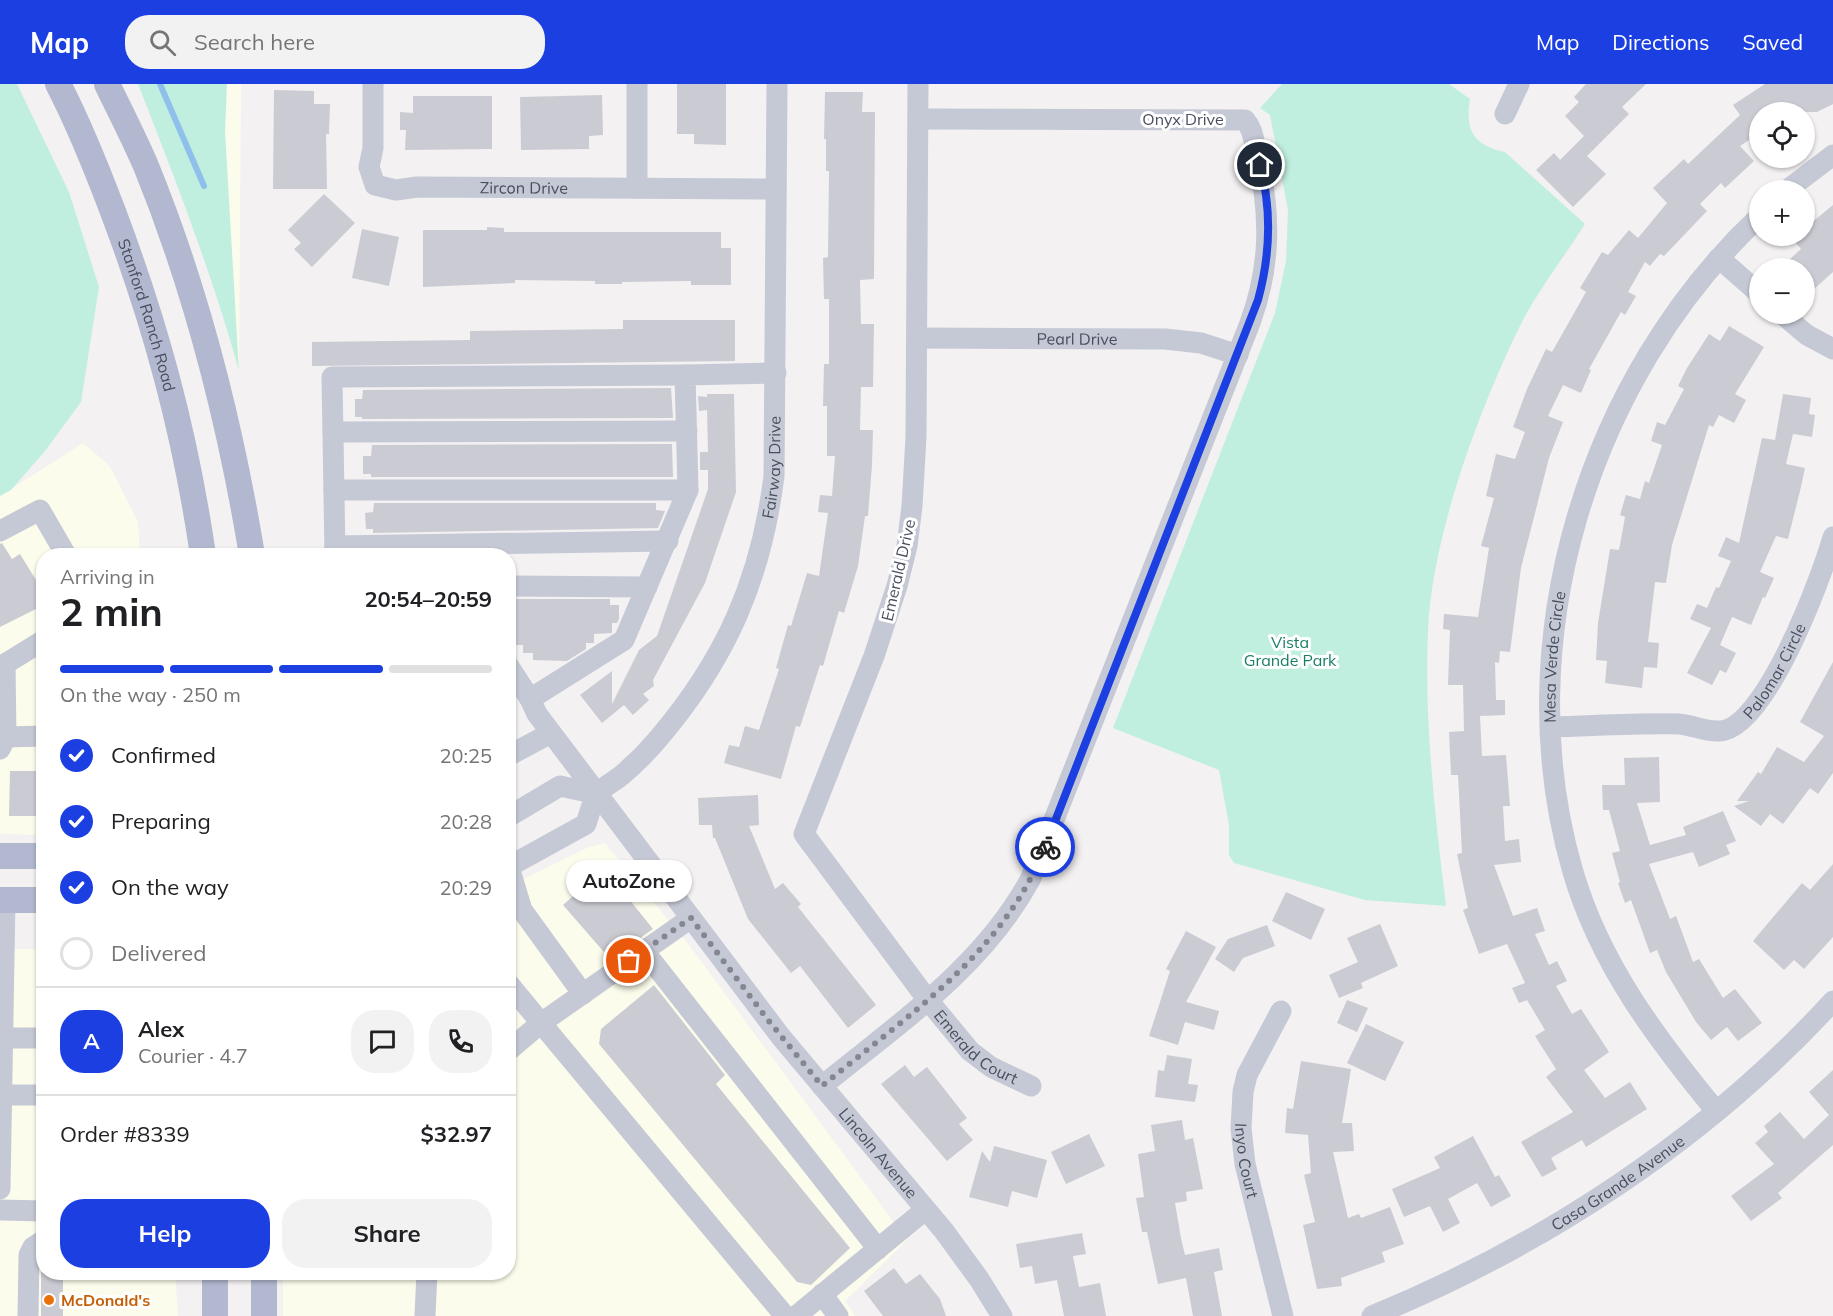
<!DOCTYPE html>
<html lang="en">
<head>
<meta charset="utf-8">
<style>
	:root { --surface:#fff; --page:#f2f2f2; --text:#202124; --muted:#757577; --line:#e0e0e0; --accent:#1c3fe1 }
	body { margin:0; font-family:Mulish,sans-serif; background:var(--page); color:var(--text); height:100vh; display:flex; flex-direction:column; font-size:22px; white-space:nowrap }
	* { box-sizing:border-box; margin:0 }
	p { font-size:20px; color:var(--muted) }
	.icon { flex:none; width:33px; height:33px; fill:none; stroke:currentColor; stroke-width:2; stroke-linecap:round; stroke-linejoin:round }
	.map { position:relative; flex:1; overflow:hidden }
	.details { position:absolute; left:36px; top:464px; width:480px; height:732px; display:flex; flex-direction:column; background:var(--surface); border-radius:24px; box-shadow:0 2px 4px #0004 }
	.details>* { flex:none }
	.fabs { position:absolute; left:1749px; top:18px; display:grid; gap:12px }
	.fabs a { display:grid; place-items:center; width:66px; height:66px; border-radius:50%; background:var(--surface); box-shadow:0 2px 4px #0004; font-size:30px }
	.pin { position:absolute; display:grid; place-items:center; width:51px; height:51px; color:#fff; margin:-26px; border:3px solid #fff; border-radius:50%; box-shadow:0 2px 6px #0007 }
	.courier { position:absolute; display:grid; place-items:center; width:60px; height:60px; margin:-30px; border:4px solid #1c3fe1; border-radius:50%; background:#fff; color:#222; box-shadow:0 2px 8px #0007 }
	.bubble { position:absolute; height:42px; border-radius:21px; background:var(--surface); box-shadow:0 2px 4px #0004; font-size:20px; font-weight:700; line-height:42px; text-align:center }
	.overview em { font-style:normal; font-weight:700 }
	.overview div { display:flex; flex-direction:column-reverse }
	.overview { display:flex; align-items:center; justify-content:space-between; height:102px; padding:0 24px }
	h1 { font-size:39px; font-weight:700; line-height:45px }
	.bar { display:grid; grid-template-columns:repeat(4,1fr); gap:9px 6px; align-content:center; height:72px; padding:0 24px }
	.bar i { height:8px; border-radius:4px; background:var(--line) }
	.bar .selected { background:var(--accent) }
	.bar p { grid-column:span 4 }
	.line { display:flex; align-items:center; gap:15px; padding:0 24px; border-top:2px solid var(--line) }
	.line div { flex:1 }
	.round { display:grid; place-items:center; flex:none; width:63px; height:63px; border-radius:24px; background:var(--page) }
	ol { padding:0 24px; list-style:none }
	li { display:flex; align-items:center; gap:18px; height:66px }
	li p { margin-inline-start:auto }
	li .icon { padding:6px; border-radius:50%; background:var(--accent); color:#fff; stroke-width:4 }
	li:last-child { color:var(--muted) }
	li i { width:33px; height:33px; border:3px solid var(--line); border-radius:50% }
	.primary-button { display:flex; gap:12px; margin-top:auto; padding:12px 24px }
	.primary-button a { flex:1; height:69px; border-radius:24px; background:var(--accent); color:#fff; font-size:24px; font-weight:700; line-height:69px; text-align:center }
	.primary-button a+a { background:var(--page); color:var(--text) }
	header { display:flex; align-items:center; gap:36px; box-sizing:border-box; height:84px; padding:0 30px; background:var(--accent); color:#fff }
	header strong { font-size:28px }
	nav { display:flex; gap:33px; margin-inline-start:auto; font-size:21px }
	.search { width:420px; height:54px; background:var(--page); display:flex; align-items:center; gap:15px; box-sizing:border-box; padding:0 21px; border-radius:24px; color:var(--muted); font-size:22px }
	.map>svg:first-child { display:block }
</style>
</head>
<body>
<header>
<strong>Map</strong>
<div class="search"><svg class="icon" aria-label="search" viewBox="0 0 24 24"><circle cx="10" cy="10" r="6"/><path d="M15 15l6 6"/></svg>Search here</div>
<nav><a>Map</a><a>Directions</a><a>Saved</a></nav>
</header>
<div class="map">
<svg width="1833" height="1232" viewBox="0 0 1833 1232">
	<rect width="100%" height="100%" fill="#f3f1f1"/>
	<path fill="#fcfcec" d="M138 0H241L239 287 217 210 193 140Z
		M83 359 109 381 138 438 140 471H44L43 751 0 750V412Z
		M605 759 689 861 907 1156 845 1217 855 1232H283V1188H508L509 802 589 763Z
		M0 865H43L44 1188H175L178 1232H0Z"/>
	<path fill="#c1efdf" d="M0 0H17L69 108 99 203 81 318 45 367 11 406 0 412Z
		M138 0H227L225 47 239 287C212 189 175 95 138 0Z
		M1282 0H1449L1470 15C1465 46 1473 61 1505 68L1585 140C1563 175 1535 210 1517 248 1477 331 1432 454 1428 546 1424 638 1435 731 1446 822L1365 816 1234 779 1229 771V741L1219 686 1113 644 1275 229 1286 177 1288 126 1270 31 1260 24Z"/>
	<g fill="none" stroke-linecap="round" stroke-linejoin="round">
		<path stroke="#8fc0eb" stroke-width="6" d="M160 0 204 102"/>
	</g>
	<path fill="#cbccd3" d="M677 0H726V61L694 60V50H677Z
		M1586 0H1646L1622 23 1629 30 1587 72 1606 90 1573 123 1536 86 1554 69 1560 76 1584 52 1565 32 1579 18 1574 13Z
		M1765 0H1833V20L1817 28H1760V49L1740 62 1754 77 1725 104 1721 99 1700 120 1707 127 1664 172 1660 170 1650 182 1645 178 1628 208 1636 212 1625 231 1621 228 1589 285 1591 286 1581 309 1563 301 1548 332 1563 338 1549 374 1521 484 1510 568 1500 567 1499 579 1495 578 1496 616H1505V631L1480 632 1482 672 1506 671 1510 722H1503L1505 757 1519 755 1521 778 1494 781 1513 832 1537 824 1545 847 1535 850 1549 881 1557 877 1567 897 1556 902 1572 930 1581 925 1609 968 1584 986 1605 1014 1630 998 1647 1025 1586 1063 1582 1056 1551 1074 1557 1085 1542 1093 1521 1058 1573 1028 1546 993 1556 985 1535 952 1545 946 1527 916 1519 919 1512 904 1525 899 1507 860 1479 870 1463 826 1468 824 1457 770 1462 769 1458 691H1451L1449 648 1464 647 1463 601H1448L1450 546 1443 545 1444 530 1478 533 1489 464 1481 462 1494 414 1486 412 1496 370 1515 375 1525 348 1513 343 1527 305 1546 265 1552 268 1586 208 1580 204 1602 168 1608 171 1629 146 1638 154 1667 119 1653 104 1684 75 1688 80 1740 31 1733 21Z
		M274 6 314 7V20H330L329 50H326L327 105H273Z
		M825 8H863L862 28H875L874 195 860 196 861 240H874L873 303H861L860 346H873L872 381 868 432H865L858 482 844 529 839 527 823 582 820 581 800 643 796 642 781 695 724 679 729 661 739 663 745 642 759 646 779 585 776 584 788 541 791 542 807 489 819 492 828 429 818 428 820 411 832 412 835 372H827V322H823L824 280H829V215H824L823 174 828 173 829 87H826V55H824Z
		M602 11 603 51 589 52V65L521 66 520 13Z
		M413 12H492V65L405 66 406 46H400V28L413 29Z
		M324 110 355 139 312 183 294 165 301 159 288 146Z
		M1833 121V188L1804 214V184H1780L1801 165 1793 156 1798 152H1804V145Z
		M487 143 504 144V148H721V164H731V201H691V197L622 198V200H595V197L515 196V199L423 203V146H487Z
		M362 145 399 153 389 202 352 194Z
		M623 236H735V277L312 282V258L470 256V247L623 245Z
		M1729 242 1764 263 1735 310 1746 316 1734 339 1719 331 1713 343 1709 341 1672 461 1666 499 1655 498 1648 558 1659 559 1657 584 1644 583 1642 604 1605 599 1607 577 1596 576 1598 539 1610 465 1619 466 1625 433 1620 431 1626 411 1640 415 1645 397 1649 399 1662 361 1651 357 1657 338 1665 341 1684 305 1678 302 1687 284 1709 250 1720 257Z
		M671 304 673 334 362 335V333H355V315H362L363 306Z
		M707 310H734L736 408 705 499 653 596 654 602 643 610 649 616 633 631 624 621 602 639 580 611 612 587V620L639 566 657 552 708 405V386H700V368H708L707 326 699 327 698 312 707 313Z
		M1783 310 1811 314 1809 330 1815 331 1812 353 1793 350 1786 380 1805 384 1800 407 1788 455 1776 452 1760 488 1774 494 1765 514 1763 513 1751 541 1732 533 1720 561 1736 569 1726 589 1720 586 1712 601 1687 589 1711 544 1690 535 1697 520 1707 524 1716 503 1719 504 1731 477 1718 472 1726 453 1739 459 1762 354 1775 356Z
		M672 360 673 393H371V390H363V372H371L372 361Z
		M374 419H656V426L665 427 658 444 373 449V445H366L365 429 373 428Z
		M2 459 12 475 20 470 44 509V521L0 543V460Z
		M508 515H610V521H619V535L617 539H612V549L594 550V559H586V565L567 577 533 576V569H523V561H514L513 552H508Z
		M1833 578V689L1818 710 1810 704 1783 740 1770 730 1761 742 1734 722 1749 717H1737L1758 688 1761 690 1777 663 1804 678 1824 652 1800 638Z
		M1659 673 1660 718 1637 719 1650 761 1686 751 1683 743 1723 727 1736 757 1726 761 1730 770 1699 783 1693 768 1649 780 1670 835 1676 832 1693 878 1699 875 1723 914 1735 905 1762 939 1738 957 1727 943 1711 956 1696 938 1666 888 1657 866 1650 869 1631 816 1625 819 1618 799 1620 798 1612 769 1620 767 1609 726H1603L1602 701H1625L1624 674Z
		M10 687H44V732H9Z
		M758 711 759 741 749 742 775 805 783 799 801 820 798 823 876 921 848 944 800 882 791 889 748 835 715 754H713L712 741H699L698 714Z
		M1833 780V853L1804 885 1794 876 1784 886 1753 857 1802 799 1810 806Z
		M604 784 653 845 610 875 563 821Z
		M1286 808 1325 825 1311 856 1272 837Z
		M1380 840 1398 882 1361 899 1363 904 1339 914 1329 891 1358 878 1347 854Z
		M1267 841 1275 862 1243 874 1234 888 1215 875 1228 855Z
		M1186 847 1216 863 1186 918 1219 927 1214 946 1185 938 1178 961 1149 952 1170 887 1166 885Z
		M654 901 725 991 716 1000 850 1164 811 1201 797 1198 599 960 601 945Z
		M1347 916 1368 924 1357 948 1337 939Z
		M1366 940 1404 958 1385 997 1347 979Z
		M1167 971 1192 975 1188 1000 1198 1001 1195 1018 1155 1013 1158 986 1164 987Z
		M1301 977 1351 985 1342 1039H1352L1354 1067 1333 1068 1348 1134 1359 1130 1361 1134 1390 1123 1404 1160 1382 1168 1385 1178 1341 1194 1342 1202 1317 1205 1303 1141 1315 1138 1304 1091 1311 1089 1308 1051 1285 1049 1287 1024 1293 1025Z
		M905 981 914 993 927 983 967 1034 959 1040 973 1056 947 1077 881 1000Z
		M1833 986V1061L1778 1109 1782 1114 1751 1137 1731 1112 1774 1080 1755 1059 1768 1048 1764 1042 1780 1028 1804 1055 1829 1031 1809 1008Z
		M1182 1036 1185 1056 1193 1054 1203 1105 1186 1108 1187 1117 1175 1119 1181 1154 1185 1171 1219 1164 1223 1186 1214 1188 1222 1232H1193L1186 1194 1158 1200 1147 1148H1142L1136 1114 1144 1113 1138 1070 1155 1067 1151 1041Z
		M1089 1050 1105 1082 1066 1100 1051 1068Z
		M1473 1052 1495 1093 1499 1091 1511 1112 1491 1123 1477 1099 1448 1115 1460 1139 1443 1148 1430 1122 1404 1133 1392 1105 1440 1084 1434 1073Z
		M994 1062 1047 1076 1037 1114 1012 1107 1008 1123 969 1113 982 1067 990 1078Z
		M1082 1149 1086 1170 1073 1172 1079 1203 1100 1199 1106 1232H1064L1057 1196 1035 1200 1032 1182 1020 1184 1016 1160Z
		M894 1184 906 1200 920 1190 940 1215 946 1232H883L864 1207Z
		M41 1188H63V1232H41Z"/>
	<g fill="none" stroke-linecap="round" stroke-linejoin="round">
		<g stroke="#c5c9d5" stroke-width="21">
			<path id="s1" d="M373 0V64L369 83 375 101 396 106 417 103 776 105"/>
			<path id="s2" d="M918 0 916 353 912 422 907 462 897 502 874 572 804 750 927 915 970 967 991 983 1031 1002"/>
			<path d="M1505 30 1519 0"/>
			<path d="M637 104V0"/>
			<path d="M1787 106 1833 71"/>
			<path d="M1719 174 1760 210"/>
			<path d="M1782 230 1807 251 1833 265"/>
			<path id="s3" d="M917 254 1165 255 1201 259 1238 271"/>
			<path id="s4" d="M776 289 685 291 688 406 624 556 530 615 537 630 781 953 944 1147 979 1195 1002 1232"/>
			<path d="M333 348 687 347"/>
			<path d="M334 406H688"/>
			<path d="M0 447 40 426 66 471"/>
			<path d="M335 462 668 457"/>
			<path d="M335 471 332 293 685 291"/>
			<path d="M508 502 647 503"/>
			<path d="M508 581 530 615"/>
			<path d="M0 583 44 556"/>
			<path id="s5" d="M1551 643C1593 642 1636 639 1679 640 1692 641 1706 648 1719 647 1765 647 1822 492 1833 453"/>
			<path d="M6 653 44 652"/>
			<path d="M0 665 6 653 5 580"/>
			<path d="M508 672 551 649"/>
			<path d="M508 733 560 702 597 710"/>
			<path id="s6" d="M508 783 586 740C589 731 592 718 597 710 603 703 615 697 622 691 635 680 647 668 658 655 726 575 761 496 774 392L777 0"/>
			<path d="M509 783 522 826 583 910"/>
			<path d="M691 834 541 939 785 1232"/>
			<path d="M644 867 878 1165"/>
			<path d="M508 899 541 939 508 967"/>
			<path id="s7" d="M1281 927 1247 991 1243 1008 1241 1044 1245 1080 1283 1232"/>
			<path d="M2 954H44"/>
			<path d="M822 1002C899 939 983 883 1031 794L1250 239C1271 182 1271 129 1257 70 1253 56 1254 47 1245 36L918 35"/>
			<path d="M2 1011H44"/>
			<path id="s8" d="M1716 1027C1656 954 1600 880 1573 788 1506 560 1587 294 1760 132"/>
			<path d="M0 1105 5 816"/>
			<path d="M0 1126 44 1127"/>
			<path d="M822 1210 838 1232"/>
			<path d="M28 1232 29 1171 33 1163 44 1156"/>
			<path d="M425 1232 427 1188"/>
			<path d="M796 1232 925 1126"/>
			<path id="s9" d="M1372 1232C1543 1162 1707 1055 1833 917"/>
		</g>
		<g stroke="#b1b8cf" stroke-width="26">
			<path id="s10" d="M58 0C79 40 96 83 112 125 156 241 185 348 203 471"/>
			<path d="M107 0C120 27 134 54 146 82 197 207 230 338 252 471"/>
			<path d="M0 772H44"/>
			<path d="M0 816H44"/>
			<path d="M215 1232V1188"/>
			<path d="M264 1232V1188"/>
		</g>
	</g>
	<g fill="none" stroke-linecap="round" stroke-linejoin="round">
		<path stroke="#848791" stroke-width="6" stroke-dasharray="0 10.8" d="M629 877 691 834 768 936 822 1002C908 931 1003 870 1045 763"/>
		<path stroke="#1c3fe1" stroke-width="8" d="M1045 763 1258 216C1270 172 1272 126 1260 81"/>
	</g>
	<circle fill="#e8710a" stroke="#fff" stroke-width="2" cx="49" cy="1216" r="6"/>
	<g text-anchor="middle" stroke-width="6" stroke-linejoin="round" paint-order="stroke">
		<g font-size="16" fill="#494e5e" stroke="#fff">
			<text x="1183" y="41">Onyx Drive</text>
			<text dy="6" stroke="none"><textPath href="#s1" startOffset="252">Zircon Drive</textPath></text>
			<text dy="6" stroke="none"><textPath href="#s10" startOffset="248">Stanford Ranch Road</textPath></text>
			<text dy="6" stroke="none"><textPath href="#s3" startOffset="160">Pearl Drive</textPath></text>
			<text dy="6" stroke="none"><textPath href="#s6" startOffset="504">Fairway Drive</textPath></text>
			<text transform="translate(898 486) rotate(-77)" y="6">Emerald Drive</text>
			<text dy="6" stroke="none"><textPath href="#s8" startOffset="498">Mesa Verde Circle</textPath></text>
			<text dy="6" stroke="none"><textPath href="#s5" startOffset="254">Palomar Circle</textPath></text>
			<text dy="6" stroke="none"><textPath href="#s2" startOffset="1044">Emerald Court</textPath></text>
			<text dy="6" stroke="none"><textPath href="#s4" startOffset="1053">Lincoln Avenue</textPath></text>
			<text dy="6" stroke="none"><textPath href="#s7" startOffset="159">Inyo Court</textPath></text>
			<text dy="6" stroke="none"><textPath href="#s9" startOffset="280">Casa Grande Avenue</textPath></text>
		</g>
		<g font-size="16" fill="#198067" stroke="#fff">
			<text x="1290" y="564">Vista<tspan x="1290" dy="18">Grande Park</tspan></text>
		</g>
		<g font-size="16" font-weight="bold" fill="#c56008" stroke="#fff" text-anchor="start">
			<text x="61" y="1222">McDonald's</text>
		</g>
	</g>
</svg>
<div class="fabs">
<a><svg class="icon" aria-label="locate" viewBox="0 0 24 24"><circle cx="12" cy="12" r="6"/><path d="M12 2v4M12 18v4M2 12h4M18 12h4"/></svg></a>
<a>+</a>
<a>−</a>
</div>
<div class="pin" style="left:629px;top:877px;background:#ea580c"><svg class="icon" aria-label="bag" viewBox="0 0 24 24"><path d="M5 8h14l-1 12H6zM9 8a3 3 0 0 1 6 0"/></svg></div>
<div class="pin" style="left:1260px;top:81px;background:#1f2937"><svg class="icon" aria-label="home" viewBox="0 0 24 24"><path d="M3 11l9-7 9 7M6 9v11h12V9"/></svg></div>
<div class="courier" style="left:1045px;top:763px"><svg class="icon" aria-label="bike" viewBox="0 0 24 24"><circle cx="6" cy="16" r="4"/><circle cx="18" cy="16" r="4"/><path d="M6 16l4-8h5l3 8M10 8l3 8H6M13 5h3"/></svg></div>
<div class="bubble" style="left:566px;top:776px;width:126px">AutoZone</div>
<section class="details">
<div class="overview"><div><h1>2 min</h1><p>Arriving in</p></div><em>20:54–20:59</em></div>
<div class="bar"><i class="selected"></i><i class="selected"></i><i class="selected"></i><i></i><p>On the way · 250 m</p></div>
<ol>
<li><svg class="icon" aria-label="check" viewBox="0 0 24 24"><path d="M5 12l5 5 9-10"/></svg>Confirmed<p>20:25</p></li>
<li><svg class="icon" aria-label="check" viewBox="0 0 24 24"><path d="M5 12l5 5 9-10"/></svg>Preparing<p>20:28</p></li>
<li><svg class="icon" aria-label="check" viewBox="0 0 24 24"><path d="M5 12l5 5 9-10"/></svg>On the way<p>20:29</p></li>
<li><i></i>Delivered</li>
</ol>
<div class="line" style="height:108px"><b class="round" style="background:var(--accent);color:#fff">A</b><div><b>Alex</b><p>Courier · 4.7</p></div><a class="round"><svg class="icon" aria-label="chat" viewBox="0 0 24 24"><path d="M4 5h16v11H9l-5 4z"/></svg></a><a class="round"><svg class="icon" aria-label="phone" viewBox="0 0 24 24"><path d="M5 4h4l2 5-3 2q2 4 5 5l2-3 5 2v4C11 20 4 13 5 4z"/></svg></a></div>
<div class="line" style="height:78px"><div>Order #8339</div><b>$32.97</b></div>
<div class="primary-button"><a>Help</a><a>Share</a></div>
</section>
</div>
</body>
</html>
